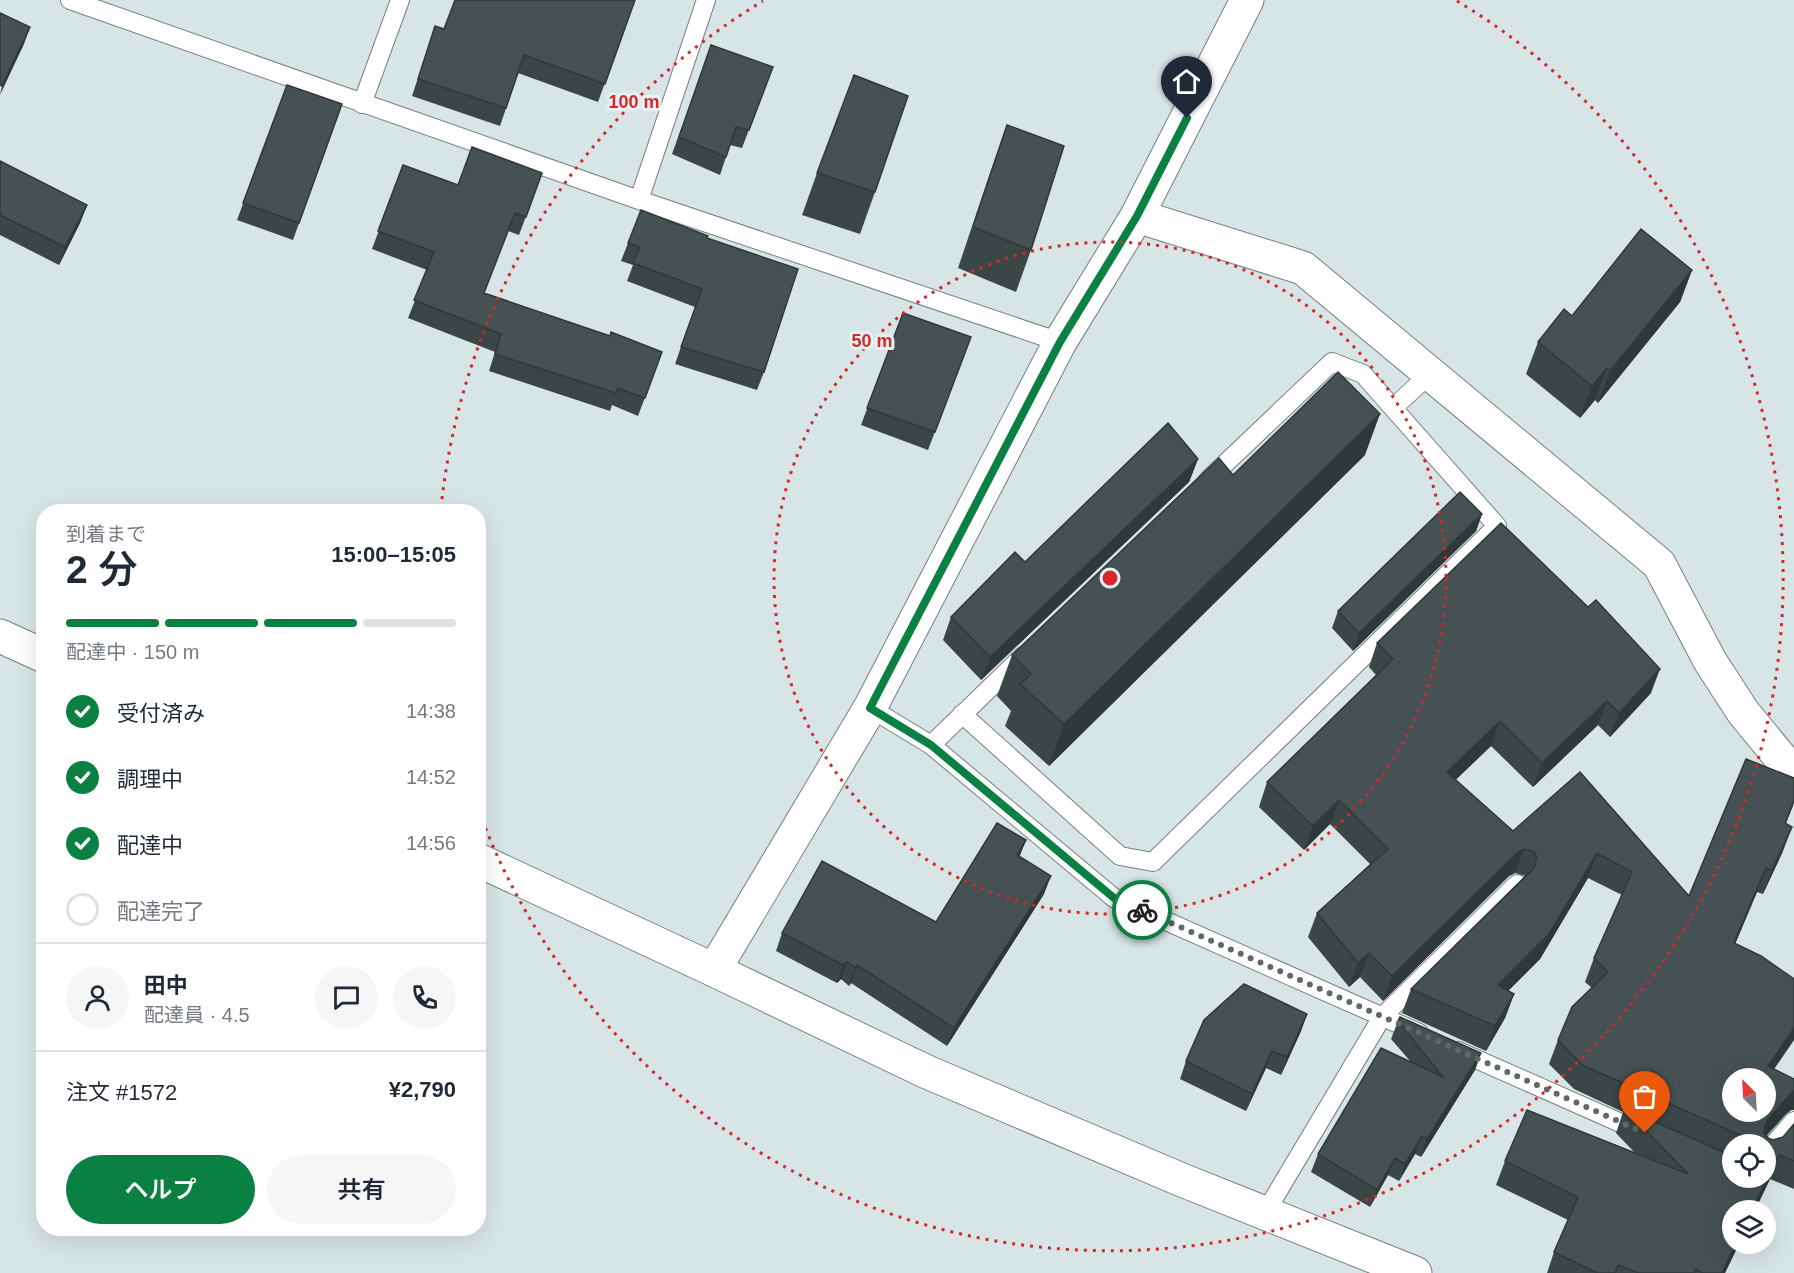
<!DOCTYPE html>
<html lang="ja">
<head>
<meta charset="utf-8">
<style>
	:root { --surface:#fff; --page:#f6f6f7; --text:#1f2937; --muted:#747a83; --line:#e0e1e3; --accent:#0b8043 }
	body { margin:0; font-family:Arial,"Noto Sans JP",sans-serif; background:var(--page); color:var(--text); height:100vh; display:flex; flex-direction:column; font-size:22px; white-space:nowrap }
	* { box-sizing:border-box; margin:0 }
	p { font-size:20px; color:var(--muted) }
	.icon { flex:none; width:33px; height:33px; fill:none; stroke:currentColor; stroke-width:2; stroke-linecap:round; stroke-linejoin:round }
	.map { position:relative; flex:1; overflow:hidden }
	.drawer { position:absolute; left:36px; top:504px; width:450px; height:732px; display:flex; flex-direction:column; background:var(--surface); border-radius:24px; box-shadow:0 6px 24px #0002 }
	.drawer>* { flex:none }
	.needle { width:39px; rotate:336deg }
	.controls { position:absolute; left:1722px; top:1068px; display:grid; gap:12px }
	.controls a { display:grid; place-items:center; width:54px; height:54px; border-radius:50%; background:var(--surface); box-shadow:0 6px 24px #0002; font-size:30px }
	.pin { position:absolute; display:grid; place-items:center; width:51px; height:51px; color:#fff; margin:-62px -26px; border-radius:50% 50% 50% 0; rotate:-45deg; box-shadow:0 0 6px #0007 }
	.pin .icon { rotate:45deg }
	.courier { position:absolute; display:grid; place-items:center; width:60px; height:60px; margin:-30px; border:4px solid #0b8043; border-radius:50%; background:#fff; color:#222; box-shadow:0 2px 8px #0007 }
	.overview em { font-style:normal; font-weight:600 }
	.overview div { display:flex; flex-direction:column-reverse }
	.overview { display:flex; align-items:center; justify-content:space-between; height:102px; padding:0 30px }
	h1 { font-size:39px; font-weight:600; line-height:45px }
	.bar { display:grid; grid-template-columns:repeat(4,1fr); gap:9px 6px; align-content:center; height:72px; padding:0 30px }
	.bar i { height:8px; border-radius:4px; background:var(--line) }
	.bar .active { background:var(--accent) }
	.bar p { grid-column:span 4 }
	.line { display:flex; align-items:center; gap:15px; padding:0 30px; border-top:2px solid var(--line) }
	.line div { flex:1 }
	.round { display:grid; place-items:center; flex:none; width:63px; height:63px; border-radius:32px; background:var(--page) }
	ol { padding:0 30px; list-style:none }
	li { display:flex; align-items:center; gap:18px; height:66px }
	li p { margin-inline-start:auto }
	li .icon { padding:6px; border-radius:50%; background:var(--accent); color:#fff; stroke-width:4 }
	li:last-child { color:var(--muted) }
	li i { width:33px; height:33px; border:3px solid var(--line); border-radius:50% }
	.primary-button { display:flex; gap:12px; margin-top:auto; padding:12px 30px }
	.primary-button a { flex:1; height:69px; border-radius:36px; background:var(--accent); color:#fff; font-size:24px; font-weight:600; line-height:69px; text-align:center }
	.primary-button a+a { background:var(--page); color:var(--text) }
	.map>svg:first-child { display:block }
</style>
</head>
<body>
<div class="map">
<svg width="1794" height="1273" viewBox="0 0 1794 1273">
	<rect width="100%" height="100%" fill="#d8e5e6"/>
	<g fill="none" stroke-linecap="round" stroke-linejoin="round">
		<g stroke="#748082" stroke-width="20">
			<path id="service" d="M70 0 639 200 1060 342
				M362 104 400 0
				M639 200 706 0
				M1393 408 1430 374
				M870 708 931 745 1114 898 1419 1033
				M962 714 1120 856 1153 862 1497 526 1363 374 1332 362 1208 480
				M931 745 1023 656
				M1458 1051 1641 1132
				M1766 1153 1794 1121
				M1265 1213 1382 1017 1517 884"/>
		</g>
		<g stroke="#748082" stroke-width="35">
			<path id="minor" d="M1137 216 1303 268 1659 564 1710 661 1743 712 1784 762 1794 771
				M714 970 870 708 1060 342 1137 216 1247 0"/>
		</g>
		<g stroke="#748082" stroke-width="35">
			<path id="tertiary" d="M0 636 44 656
				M478 860 714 970 927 1072 1182 1180 1415 1273"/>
		</g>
		<use href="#service" stroke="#fff" stroke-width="18"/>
		<use href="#minor" stroke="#fff" stroke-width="33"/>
		<use href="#tertiary" stroke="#fff" stroke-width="33"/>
	</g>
	<path fill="#3b4647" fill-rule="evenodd" d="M635 0 598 102 518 73 500 126 412 96 435 26 444 29Z
		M711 45 773 67 742 148 730 145 720 175 672 154Z
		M287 85 342 104 293 240 237 220Z
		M1007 125 1031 250 1016 292 958 268 992 167Z
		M0 161 87 205 80 223 59 265 0 235Z
		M403 165 458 185 542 173 519 235 508 231 484 293 610 336 662 352 638 416 612 405 610 411 489 371 495 352 408 318 427 270 372 249Z
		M817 173 875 192 860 234 802 215Z
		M641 210 707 238 764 372 757 390 675 364 695 307 627 281 633 265 621 261Z
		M1692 270 1680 302 1598 403 1595 400 1580 418 1526 374 1538 342 1572 316Z
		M903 313 971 337 928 450 861 425Z
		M1365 455 1049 766 1005 726 1011 711 997 696 1012 655 1233 475Z
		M1198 459 1189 482 981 680 943 640 951 617 1025 562Z
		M1482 514 1476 531 1353 651 1332 628 1338 611Z
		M1377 643 1651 693 1610 737 1598 725 1533 787 1491 746 1455 780 1513 831 1580 772 1689 896 1794 778V802L1786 823 1783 851 1763 894 1757 892 1735 944 1774 1069 1794 1079V1110H1791L1786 1114 1767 1135 1768 1138 1773 1140 1783 1137 1794 1124V1189L1770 1179 1725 1273H1547L1554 1252 1568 1220 1496 1185 1505 1161 1635 1153 1616 1133 1623 1112 1574 1089 1549 1064 1558 1040 1592 988 1585 982 1594 958 1622 895 1588 878 1540 959 1508 991 1514 994 1505 1018 1486 1051 1402 1013 1411 989 1525 876 1515 873 1509 876 1383 1001 1360 977 1349 987 1308 937 1317 913 1370 864 1330 824 1304 850 1259 807 1267 782 1376 675 1369 667ZM1732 1144H1766L1732 1178Z
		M1026 840 1019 857 1044 894 947 1046 851 983 849 986 841 979 837 983 776 951 782 933 936 922Z
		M1307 1014 1301 1031 1281 1075 1266 1068 1246 1111 1180 1079 1186 1061Z
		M1398 1021 1481 1053 1475 1070 1421 1157 1415 1154 1399 1181 1388 1175 1370 1207 1311 1172 1318 1154 1410 1061 1391 1039Z"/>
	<path fill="#303939" d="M30 27 24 44 0 95 2 86Z
		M87 205 80 223 59 265 65 247Z
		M1692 270 1680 302 1598 403 1610 371Z
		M1607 368 1595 400 1580 418 1592 386Z
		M1380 414 1365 455 1049 766 1064 724Z
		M1198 459 1189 482 981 680 990 657Z
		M1482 514 1476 531 1353 651 1359 633Z
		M1660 669 1651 693 1610 737 1619 713Z
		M1607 701 1598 725 1533 787 1542 763Z
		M1500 721 1491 746 1438 797 1447 772Z
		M1339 800 1330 824 1304 850 1313 826Z
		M1794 800 1793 806 1776 847 1785 823Z
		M1792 827 1783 851 1763 894 1772 870Z
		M1026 840 1019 858 1017 855Z
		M1524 849 1515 873 1509 876 1383 1001 1392 976 1518 852Z
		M1597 853 1588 878 1540 959 1489 1010 1498 985Z
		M1766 868 1757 892 1725 968 1734 943Z
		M1051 876 1044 894 947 1046 954 1028Z
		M1369 953 1360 977 1349 987 1358 963Z
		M847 962 841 979 837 983 843 965Z
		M857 965 851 983 849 986 855 968Z
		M1514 994 1505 1018 1486 1051 1495 1026Z
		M1307 1014 1301 1031 1281 1075 1287 1057Z
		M1794 1028V1040L1766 1081 1768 1066Z
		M1272 1051 1266 1068 1246 1111 1252 1094Z
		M1481 1053 1475 1070 1421 1157 1427 1139Z
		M1794 1090V1110H1791L1786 1114 1759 1144 1766 1122Z
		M1422 1136 1415 1154 1399 1181 1405 1164Z
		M1779 1155 1770 1179 1755 1210H1752Z
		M1395 1158 1388 1175 1370 1207 1377 1190Z
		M1736 1244H1739L1725 1273H1722Z"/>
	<path fill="#455152" stroke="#303939" stroke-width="1.5" fill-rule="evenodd" d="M455 0H635L605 84 524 55 506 108 418 79 435 26 444 29Z
		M0 13 30 27 2 86 0 85Z
		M711 45 773 67 749 130 736 127 726 157 679 137Z
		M854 75 908 96 875 192 817 173Z
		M287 85 342 104 299 223 243 203Z
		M1007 125 1064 146 1031 250 973 227Z
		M472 147 542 173 526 217 515 213 484 293 610 336 611 332 662 352 645 398 618 388 616 393 495 354 501 334 414 300 434 252 378 231 403 165 458 185Z
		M0 161 87 205 65 247 0 215Z
		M641 210 708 236 707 238 798 269 764 372 681 347 702 289 633 263 640 247 628 243Z
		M1641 229 1692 270 1610 371 1607 368 1592 386 1538 342 1564 309 1572 316Z
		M903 313 971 337 935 432 867 408Z
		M1338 372 1380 414 1064 724 1020 684 1031 674 1012 655 1219 458 1233 475Z
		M1168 423 1198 459 990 657 951 617 1015 552 1025 562Z
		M1460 492 1482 514 1359 633 1338 611Z
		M1501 523 1588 607 1596 600 1660 669 1619 713 1607 701 1542 763 1500 721 1447 772 1513 831 1580 772 1689 896 1746 759 1794 778V800L1785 823 1792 827 1772 870 1766 868 1734 943 1761 956 1794 979V1028L1768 1066 1794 1079V1090L1766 1122 1764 1132 1768 1138 1773 1140 1783 1137 1794 1124V1161L1779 1155 1752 1210H1732V1244H1736L1722 1273H1702L1696 1269 1694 1273H1639L1618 1265 1615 1273H1597L1554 1252 1578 1197 1505 1161 1527 1110 1688 1174 1624 1108 1732 1156V1178H1766V1144H1751L1745 1137 1582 1065 1558 1040 1572 1007 1608 972 1594 958 1632 872 1597 853 1549 934 1498 985 1514 994 1495 1026 1411 989 1534 868 1537 857 1533 851 1524 849 1518 852 1392 976 1369 953 1358 963 1317 913 1388 849 1339 800 1313 826 1267 782 1393 659 1377 643ZM1732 1078H1766V1112H1732Z
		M997 823 1026 840 1017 855 1051 876 954 1028 857 965 855 968 847 962 843 965 782 933 822 861 936 922Z
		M1244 984 1307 1014 1287 1057 1272 1051 1252 1094 1186 1061 1204 1020Z
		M1400 1017 1481 1053 1427 1139 1422 1136 1405 1164 1395 1158 1377 1190 1318 1154 1381 1048 1443 1077 1398 1021Z"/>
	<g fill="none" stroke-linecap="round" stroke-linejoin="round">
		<path stroke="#606869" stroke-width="6" stroke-dasharray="0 10.8" d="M1142 910 1645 1133"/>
		<path stroke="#0b8043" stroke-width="8" d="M1142 910 1114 898 931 745 870 708 1060 342 1137 216 1187 118"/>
	</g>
	<g fill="none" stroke="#d62828" stroke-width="3" stroke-dasharray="3 6">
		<circle cx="1110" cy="578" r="336"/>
		<path d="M441 508A673 673 0 0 1 763 1M1457 1A673 673 0 1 1 480 814"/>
	</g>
	<circle cx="1110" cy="578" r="9" fill="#d62828" stroke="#e5f2f4" stroke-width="3"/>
	<g font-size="18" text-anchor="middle" font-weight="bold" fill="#d62828" stroke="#e5f2f4" stroke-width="6" stroke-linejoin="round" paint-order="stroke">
		<text x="634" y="108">100 m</text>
		<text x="872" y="347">50 m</text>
	</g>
</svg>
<div class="controls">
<a><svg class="needle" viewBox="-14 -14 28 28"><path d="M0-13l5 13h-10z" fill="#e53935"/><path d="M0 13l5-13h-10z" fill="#747a83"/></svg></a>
<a><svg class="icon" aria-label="locate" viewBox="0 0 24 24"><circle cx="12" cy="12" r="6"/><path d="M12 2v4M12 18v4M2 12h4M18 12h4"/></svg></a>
<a><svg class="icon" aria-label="layers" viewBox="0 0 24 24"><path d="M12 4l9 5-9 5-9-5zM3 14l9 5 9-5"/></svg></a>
</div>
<div class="pin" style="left:1645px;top:1133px;background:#ea580c"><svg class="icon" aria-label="bag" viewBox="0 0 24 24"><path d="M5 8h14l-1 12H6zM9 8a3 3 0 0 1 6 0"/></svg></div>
<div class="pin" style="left:1187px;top:118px;background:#1f2937"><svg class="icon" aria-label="home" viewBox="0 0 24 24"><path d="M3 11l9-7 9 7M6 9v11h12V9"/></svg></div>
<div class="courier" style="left:1142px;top:910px"><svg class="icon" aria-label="bike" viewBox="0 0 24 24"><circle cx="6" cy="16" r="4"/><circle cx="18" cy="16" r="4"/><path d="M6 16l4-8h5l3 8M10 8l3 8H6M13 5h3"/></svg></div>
<section class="drawer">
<div class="overview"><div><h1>2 分</h1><p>到着まで</p></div><em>15:00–15:05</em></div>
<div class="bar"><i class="active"></i><i class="active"></i><i class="active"></i><i></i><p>配達中 · 150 m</p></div>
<ol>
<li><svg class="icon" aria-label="check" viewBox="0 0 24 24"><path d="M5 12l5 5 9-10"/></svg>受付済み<p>14:38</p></li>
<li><svg class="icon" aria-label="check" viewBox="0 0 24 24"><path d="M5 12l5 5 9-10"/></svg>調理中<p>14:52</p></li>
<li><svg class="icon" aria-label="check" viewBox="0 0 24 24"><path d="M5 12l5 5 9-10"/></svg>配達中<p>14:56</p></li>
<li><i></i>配達完了</li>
</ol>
<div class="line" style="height:108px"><a class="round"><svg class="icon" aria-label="person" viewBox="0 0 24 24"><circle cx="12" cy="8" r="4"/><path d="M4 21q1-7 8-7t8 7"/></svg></a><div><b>田中</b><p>配達員 · 4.5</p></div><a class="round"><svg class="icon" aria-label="chat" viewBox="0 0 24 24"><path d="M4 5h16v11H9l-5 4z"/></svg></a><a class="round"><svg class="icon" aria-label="phone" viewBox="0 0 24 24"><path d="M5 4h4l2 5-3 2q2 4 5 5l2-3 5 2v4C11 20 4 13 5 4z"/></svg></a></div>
<div class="line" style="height:78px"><div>注文 #1572</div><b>¥2,790</b></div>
<div class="primary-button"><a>ヘルプ</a><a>共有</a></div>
</section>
</div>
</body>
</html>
